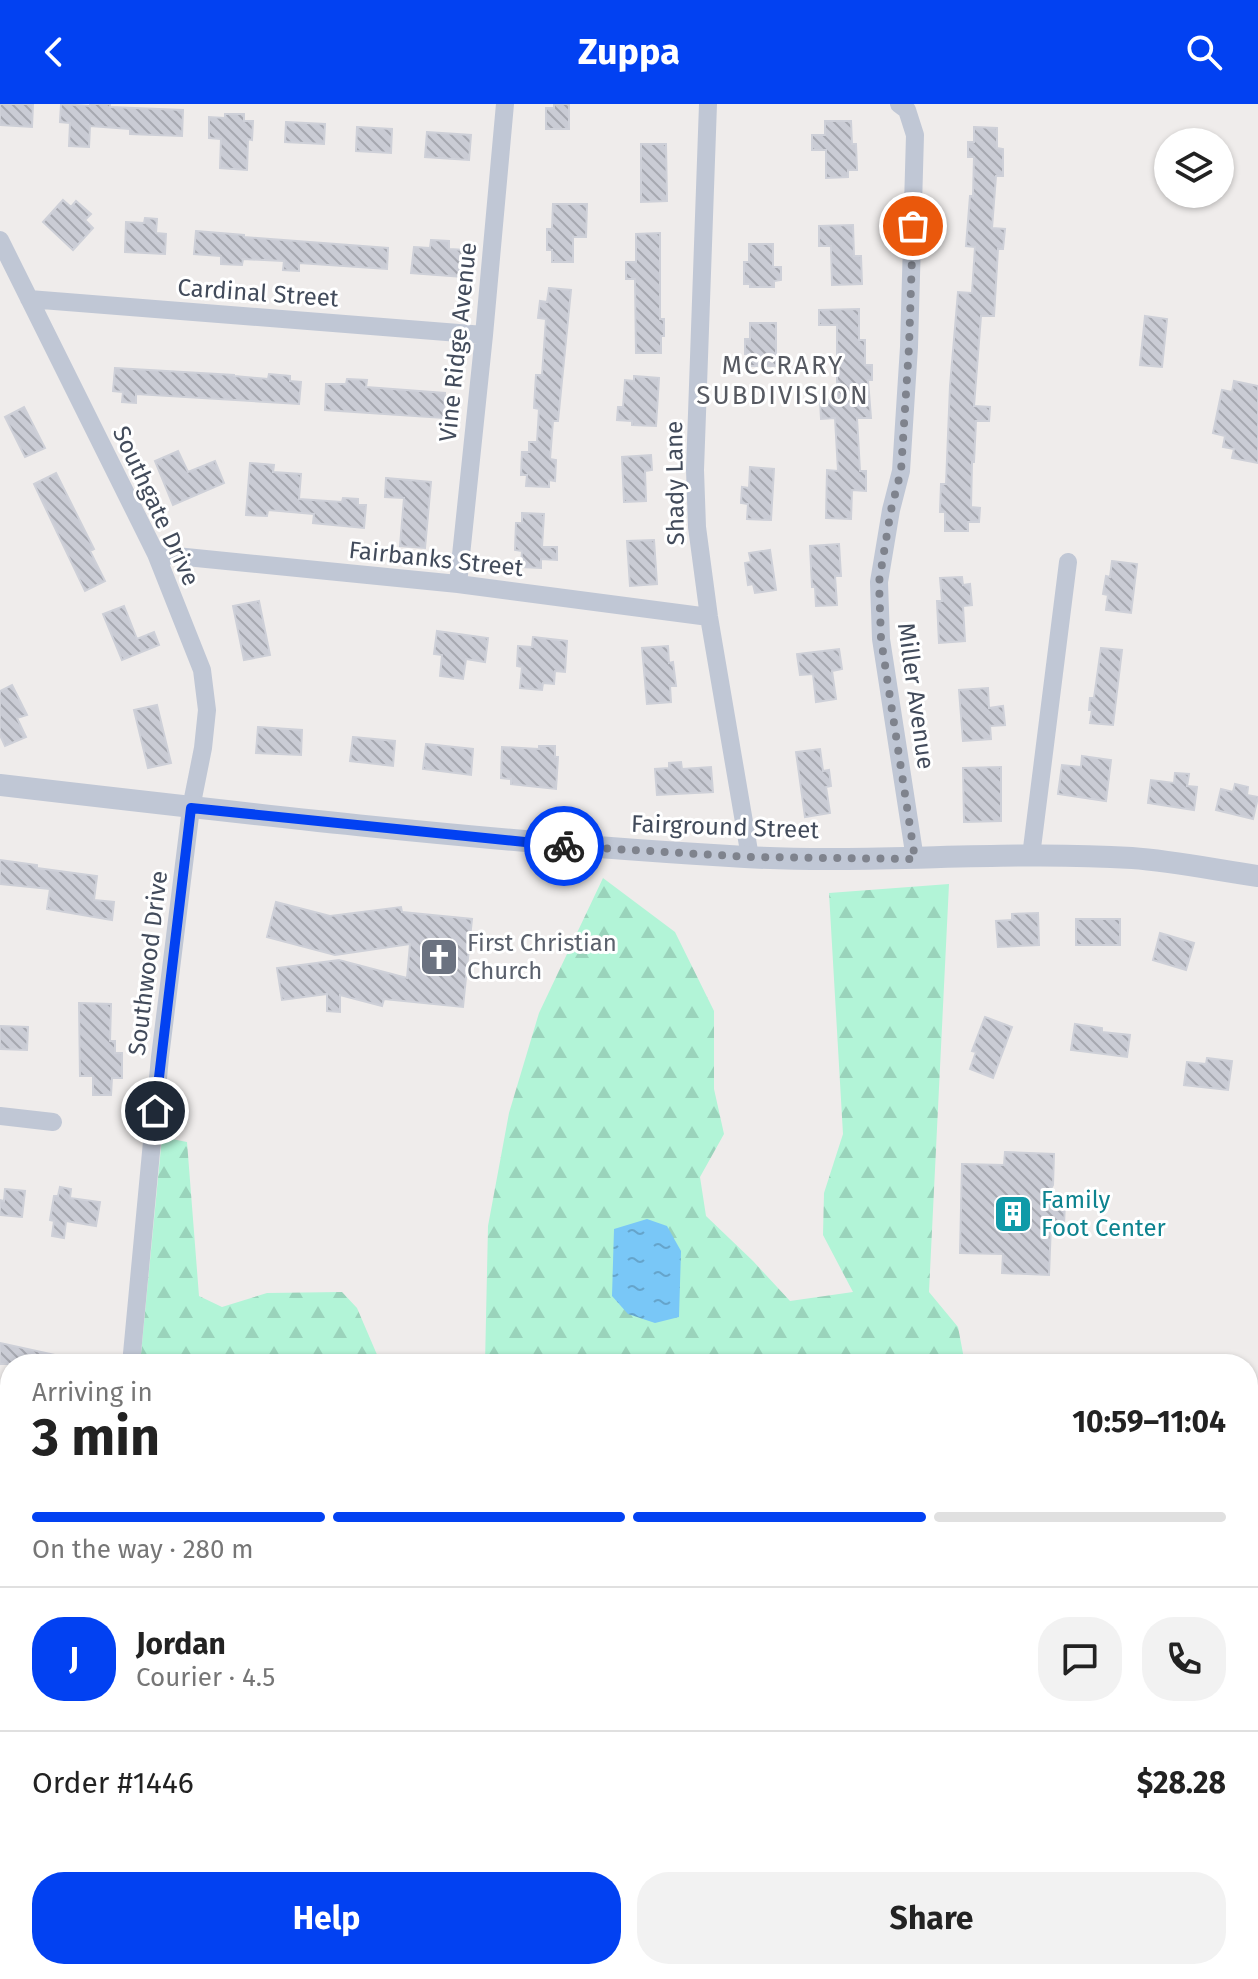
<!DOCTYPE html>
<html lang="en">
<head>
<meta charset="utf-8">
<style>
	:root { --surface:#fff; --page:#f2f2f2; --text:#222; --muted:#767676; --line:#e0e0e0; --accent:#0241f2 }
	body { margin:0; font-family:"Fira Sans",sans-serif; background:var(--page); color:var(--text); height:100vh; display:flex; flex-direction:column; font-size:30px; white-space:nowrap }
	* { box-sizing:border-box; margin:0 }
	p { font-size:26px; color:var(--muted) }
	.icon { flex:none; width:44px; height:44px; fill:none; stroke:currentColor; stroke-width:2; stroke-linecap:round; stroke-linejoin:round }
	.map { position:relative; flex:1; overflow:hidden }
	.side { position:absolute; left:0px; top:1250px; width:1258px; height:626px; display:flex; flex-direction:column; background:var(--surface); border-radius:32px 32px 0 0; box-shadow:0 2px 6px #0004 }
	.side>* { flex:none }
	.controls { position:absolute; left:1154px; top:24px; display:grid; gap:16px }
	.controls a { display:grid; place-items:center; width:80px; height:80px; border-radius:50%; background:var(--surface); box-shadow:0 2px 6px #0004; font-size:40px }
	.pin { position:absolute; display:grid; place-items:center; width:68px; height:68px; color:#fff; margin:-34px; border:4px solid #fff; border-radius:50%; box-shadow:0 2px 8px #0007 }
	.courier { position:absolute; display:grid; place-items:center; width:80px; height:80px; margin:-40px; border:6px solid #0241f2; border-radius:50%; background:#fff; color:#222; box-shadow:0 2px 10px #0007 }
	.headline em { font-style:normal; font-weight:700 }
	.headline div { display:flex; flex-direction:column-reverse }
	.headline { display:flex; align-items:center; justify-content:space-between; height:136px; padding:0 32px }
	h1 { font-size:52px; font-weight:700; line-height:60px }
	.bar { display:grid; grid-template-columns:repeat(4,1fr); gap:12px 8px; align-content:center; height:96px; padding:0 32px }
	.bar i { height:10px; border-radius:6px; background:var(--line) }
	.bar .active { background:var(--accent) }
	.bar p { grid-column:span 4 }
	.line { display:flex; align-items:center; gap:20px; padding:0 32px; border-top:2px solid var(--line) }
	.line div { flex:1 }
	.round { display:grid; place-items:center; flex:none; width:84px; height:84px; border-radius:32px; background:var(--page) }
	.action { display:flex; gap:16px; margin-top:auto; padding:16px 32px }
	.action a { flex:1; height:92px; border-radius:32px; background:var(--accent); color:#fff; font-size:32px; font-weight:700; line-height:92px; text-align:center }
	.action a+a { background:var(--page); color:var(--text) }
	header { display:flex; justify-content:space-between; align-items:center; height:104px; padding:0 32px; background:var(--accent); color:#fff; font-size:36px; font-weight:700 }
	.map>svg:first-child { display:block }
</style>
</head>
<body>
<header><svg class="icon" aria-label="back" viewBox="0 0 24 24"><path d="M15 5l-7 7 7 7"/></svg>Zuppa<svg class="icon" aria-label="search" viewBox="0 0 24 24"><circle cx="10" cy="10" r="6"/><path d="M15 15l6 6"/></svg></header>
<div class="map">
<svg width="1258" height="1875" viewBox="0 0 1258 1875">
	<defs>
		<pattern id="forest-firs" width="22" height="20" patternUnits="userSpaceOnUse" patternTransform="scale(2)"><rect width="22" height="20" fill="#b2f4d7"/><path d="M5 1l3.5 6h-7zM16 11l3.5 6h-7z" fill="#9ad3bb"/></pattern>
		<pattern id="water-ripples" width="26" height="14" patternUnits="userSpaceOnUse" patternTransform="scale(2)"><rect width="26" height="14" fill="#79c7f7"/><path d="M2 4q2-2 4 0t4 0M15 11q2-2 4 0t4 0" fill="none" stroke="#65a4cb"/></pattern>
		<pattern id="building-back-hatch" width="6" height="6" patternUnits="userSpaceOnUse" patternTransform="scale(2)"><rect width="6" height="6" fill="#caccd5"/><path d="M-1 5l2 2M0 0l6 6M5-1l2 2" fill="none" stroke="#a6a8b0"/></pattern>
	</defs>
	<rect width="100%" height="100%" fill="#efeceb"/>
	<path fill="url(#forest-firs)" d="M603 774 675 828 714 907V985L724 1030 700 1073 706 1112 753 1157 790 1197 853 1188 823 1131 824 1089 843 1030 829 789 949 780 929 1188 958 1223 965 1260H485L488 1122 509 1009 539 909Z
		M162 1033 187 1038 199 1192 222 1203 267 1189 342 1188 357 1204 381 1260H140Z
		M78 1866H250L230 1875H76Z
		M362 1866H669L674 1875H372Z
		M727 1866H1207L1213 1870 1209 1875H732Z"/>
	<path fill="url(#water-ripples)" d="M647 1115 667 1122 681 1147 679 1213 655 1219 628 1210 612 1192 614 1125Z"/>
	<path fill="url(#building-back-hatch)" stroke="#ced0d8" stroke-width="2" d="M0 0H33L32 23 0 21Z
		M61 0 90 2V0H110V3L183 6 182 32 130 30V25L90 22 89 43 69 42 70 19 60 18Z
		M554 0H569V25H546V4H554Z
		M225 10H244V17H253L252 36 248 35 247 66 220 64 221 35 209 34V13L225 14Z
		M825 17H851L852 40H856L857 66H848V73L826 74V46H812V31H825Z
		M286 18 325 20 324 40 285 38Z
		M357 23 392 25 391 49 356 47Z
		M974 23 997 24V44L1003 45V72H996L992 124 1005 125 1003 145H998L994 212H981L974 302 990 303 989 317H976L974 358H972L971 403 980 404 979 418H968V427H945V408H940L941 380H946L950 282 958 188 972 189 975 143 966 142 970 92H973L974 53H968V38H974Z
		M427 28 471 31 469 56 425 53Z
		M641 40H666L667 97 641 98Z
		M63 96 71 103 76 97 91 110 85 116 93 124 73 146 43 118Z
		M553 100H587L586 133H573V158H552V146H547V125H552Z
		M145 114 157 115 156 129 166 130 165 150 125 148 126 118 144 119Z
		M853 121 854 152H861L862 180 832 181 831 142H819V122Z
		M196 127 244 131V133L388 144 387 165 299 159V167L283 166 284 157 243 155 242 161 221 160V152L194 150Z
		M660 129V215H664V232H661V249H636L635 175H626V158H636V130Z
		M431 136 449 137V145L465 146 463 173 411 169 414 143 430 144Z
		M749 140H773V163H781V176L774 177V183H750V180H744V158H749Z
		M549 184 571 186 558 317H553L550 355 556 356 555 377 549 376V383L526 382 527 371H521L522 348H529V338H537L539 305 534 304 536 271H542L546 215 538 214 540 197 547 198Z
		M859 205V236H865V261H872V276H868L871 314H857L860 367H866V387L852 386 851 415 826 414 827 366 838 367 835 314 821 315 820 296 837 295V221H819V206Z
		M1145 212 1167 215 1162 263 1140 261Z
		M750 219H776V262H750V250H745V235H750Z
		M115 264 234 271V272L268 275 269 270 290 272V277L301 278 299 300 136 290V299L122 298 123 288 113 287Z
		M634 272 659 274 656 322 632 321V317L617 316 618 303H623L625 276 634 277Z
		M347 275 367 276 366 283 445 289 444 314 325 306 326 280H346Z
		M1234 277 1258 282V359L1232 354 1234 345 1223 343 1225 332 1213 329 1222 286 1232 288Z
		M24 303 45 344 25 353 5 313Z
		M178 347 188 368 215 357 224 379 173 401 155 357Z
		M651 351 652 366 645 367 646 397 624 398 622 353Z
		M250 359 274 361 273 368 301 370 299 395 342 398 343 394 358 395V401H366L364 424 313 419 314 410 268 406 267 412 246 411Z
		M750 363 774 365 771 416 747 415 748 400 741 399 742 383 749 384Z
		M56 369 94 445 90 447 105 477 85 487 34 380Z
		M386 374 431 378 425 444 400 442 404 394 385 393Z
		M522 409 544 410 542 443H557V456L541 455V464L521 463 522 447 515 446 516 419H522Z
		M654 436 657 480 630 482 627 437Z
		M839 440 841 472H835L837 501 816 502 815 483H812L810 442Z
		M770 446 776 486 755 489 753 480 748 481 745 459 751 458 749 449Z
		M1112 457 1137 460 1131 509 1106 506 1108 491 1103 490 1106 472 1110 473Z
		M962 473 963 481 970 480 972 501 963 502 965 537 939 539 937 497H942L940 474Z
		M259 497 270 551 244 556 233 502Z
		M124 502 137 535 154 528 159 541 122 556 103 510Z
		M437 527 488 534 485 558 466 555 463 575 440 572 442 551 434 550Z
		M533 533 567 537 565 568 555 567 554 580 543 579 542 586 520 584 522 563 517 562 518 542 532 543Z
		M668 542 669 559 673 558 676 582H670L671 598 647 600 642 544Z
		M1101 544 1122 546 1113 621 1090 619 1092 606H1089L1090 594H1094Z
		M839 545 842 565 832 567 836 595 816 598 813 570 800 571 797 550Z
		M12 581 27 611 17 614 26 633 5 642 0 631V587Z
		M988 584 989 604 1003 602 1005 621 990 622 991 635 963 637 959 586Z
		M157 601 171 659 148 664 134 606Z
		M258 623 302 626 301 651 256 649Z
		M353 633 395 637 393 662 350 657Z
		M426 640 473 645 471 671 423 665Z
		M539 642H555V653H558L556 685 511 680V675L501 674 502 643 539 645Z
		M820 645 823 667 829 666 831 682 826 683 830 709 805 713 796 648Z
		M1082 652 1111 656 1106 697 1058 690 1062 661 1081 663Z
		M681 658 682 665 711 663 713 688 657 691 655 665 669 664V659Z
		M1001 663V717L964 718 963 664Z
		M1175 669 1189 670 1187 682 1197 683 1194 706 1148 699 1151 676 1174 679Z
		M1235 680 1248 683 1247 691 1258 693 1253 715 1216 706 1221 685 1233 688Z
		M0 756 37 761V764L97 772 94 796 114 798 112 816 47 805 50 785 0 780Z
		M276 798 330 812 401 803 402 808 472 815 463 903 384 895 382 902 340 891V908L327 907V890L282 896 277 864 339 856 407 874 410 840 335 851 267 833Z
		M1038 809 1039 841 998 843 996 817 1012 816V810Z
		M1076 815H1120V841H1076Z
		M1160 829 1194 839 1186 866 1153 856Z
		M79 899 111 900 110 937H115V949H122V974H112L111 991H93V972H80Z
		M985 913 1012 923 993 974 970 965 976 948 972 947Z
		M1075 920 1102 924V928L1130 931 1127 953 1071 946Z
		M0 922 28 923 27 946 0 945Z
		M1207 954 1232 957 1228 986 1184 981 1187 958 1206 960Z
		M1005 1048 1054 1050 1053 1081 1043 1099H1065L1064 1121 1051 1120 1049 1171 1002 1169 1003 1150 960 1149 962 1060 1004 1061Z
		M60 1083 71 1085 70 1094 100 1098 96 1122 66 1117 64 1134 52 1132 54 1117 50 1116 54 1092H58Z
		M5 1085 25 1087 22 1113 0 1111V1096L4 1097Z
		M0 1239 69 1254V1260H0Z"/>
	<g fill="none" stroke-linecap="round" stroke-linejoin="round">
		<path stroke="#c0c7d5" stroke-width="18" d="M708 0 695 366 697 423 709 513 750 753
			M899 0 907 6 915 31 909 243 901 367 891 406 879 478 881 535 915 755
			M0 136 156 450 202 566 207 606 203 644 191 704 160 953 131 1260
			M29 195 484 231
			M156 450 458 480 709 513
			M458 480 484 231 505 0
			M1031 752 1068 458
			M0 1012 53 1018
			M0 1328 10 1329
			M0 1674 10 1676
			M62 1875 63 1866"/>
		<path stroke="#c0c7d5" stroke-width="22" d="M0 681C248 710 496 739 745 753 874 760 1004 746 1132 754 1174 757 1216 766 1258 772"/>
	</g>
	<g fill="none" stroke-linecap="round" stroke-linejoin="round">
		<path stroke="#7f838d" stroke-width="8" stroke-dasharray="0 14.4" d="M564 742 750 753 915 755 881 535 879 478 891 406 901 367 909 243 913 122"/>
		<path stroke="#0241f2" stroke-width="10" d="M155 1007 191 704 564 742"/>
	</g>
	<defs>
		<g id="church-square" transform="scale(2)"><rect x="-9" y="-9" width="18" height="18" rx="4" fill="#6b7280" stroke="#fff"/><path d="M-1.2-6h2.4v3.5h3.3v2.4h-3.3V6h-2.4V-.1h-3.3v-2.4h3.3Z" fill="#fff"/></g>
		<g id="building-square" transform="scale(2)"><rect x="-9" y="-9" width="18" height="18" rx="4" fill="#0f9aa8" stroke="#fff"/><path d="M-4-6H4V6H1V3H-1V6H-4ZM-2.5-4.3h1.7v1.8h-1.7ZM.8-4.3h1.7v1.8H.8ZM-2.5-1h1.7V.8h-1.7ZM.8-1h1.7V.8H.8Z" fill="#fff"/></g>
	</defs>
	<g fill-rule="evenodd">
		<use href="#church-square" x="439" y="853"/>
		<use href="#building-square" x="1013" y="1110"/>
	</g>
	<g text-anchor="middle" stroke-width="6" stroke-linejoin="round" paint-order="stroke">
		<g font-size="24" fill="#424b5b" stroke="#fff">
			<text transform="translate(258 189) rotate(4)" y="8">Cardinal Street</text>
			<text transform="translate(458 238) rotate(-84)" y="8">Vine Ridge Avenue</text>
			<text transform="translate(675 379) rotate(-91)" y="8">Shady Lane</text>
			<text transform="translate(156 402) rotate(65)" y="8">Southgate Drive</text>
			<text transform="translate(436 455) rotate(6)" y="8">Fairbanks Street</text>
			<text transform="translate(916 592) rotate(82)" y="8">Miller Avenue</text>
			<text transform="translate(725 723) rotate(2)" y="8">Fairground Street</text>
			<text transform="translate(148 859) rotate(-83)" y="8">Southwood Drive</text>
		</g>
		<g font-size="24" fill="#5b616d" stroke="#fff" text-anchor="start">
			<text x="467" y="847">First Christian<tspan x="467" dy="28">Church</tspan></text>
		</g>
		<g font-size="24" fill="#0d838f" stroke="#fff" text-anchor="start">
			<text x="1041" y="1104">Family<tspan x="1041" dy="28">Foot Center</tspan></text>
		</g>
		<g font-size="26" letter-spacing="2" fill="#575a62" stroke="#fff">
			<text x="783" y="270">MCCRARY<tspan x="783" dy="30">SUBDIVISION</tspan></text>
		</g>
	</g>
</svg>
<div class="controls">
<a><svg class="icon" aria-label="layers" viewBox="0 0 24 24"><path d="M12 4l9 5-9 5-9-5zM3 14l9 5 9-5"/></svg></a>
</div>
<div class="pin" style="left:913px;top:122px;background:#ea580c"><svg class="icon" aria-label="bag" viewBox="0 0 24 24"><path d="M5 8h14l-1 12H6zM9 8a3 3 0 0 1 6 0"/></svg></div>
<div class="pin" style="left:155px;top:1007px;background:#1f2937"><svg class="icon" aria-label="home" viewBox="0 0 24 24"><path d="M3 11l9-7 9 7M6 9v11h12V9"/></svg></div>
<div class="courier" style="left:564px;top:742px"><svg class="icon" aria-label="bike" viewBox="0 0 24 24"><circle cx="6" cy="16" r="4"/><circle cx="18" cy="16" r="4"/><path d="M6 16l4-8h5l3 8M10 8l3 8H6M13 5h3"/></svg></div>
<section class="side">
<div class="headline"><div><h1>3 min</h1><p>Arriving in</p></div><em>10:59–11:04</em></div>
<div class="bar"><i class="active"></i><i class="active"></i><i class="active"></i><i></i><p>On the way · 280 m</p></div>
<div class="line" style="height:144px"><b class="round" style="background:var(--accent);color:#fff">J</b><div><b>Jordan</b><p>Courier · 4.5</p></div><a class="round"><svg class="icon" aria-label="chat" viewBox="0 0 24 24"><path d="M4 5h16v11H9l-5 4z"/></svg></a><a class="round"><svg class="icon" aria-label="phone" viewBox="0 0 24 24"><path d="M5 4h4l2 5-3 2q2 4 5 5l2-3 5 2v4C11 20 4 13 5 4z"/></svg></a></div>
<div class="line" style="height:104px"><div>Order #1446</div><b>$28.28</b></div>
<div class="action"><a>Help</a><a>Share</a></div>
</section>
</div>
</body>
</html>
